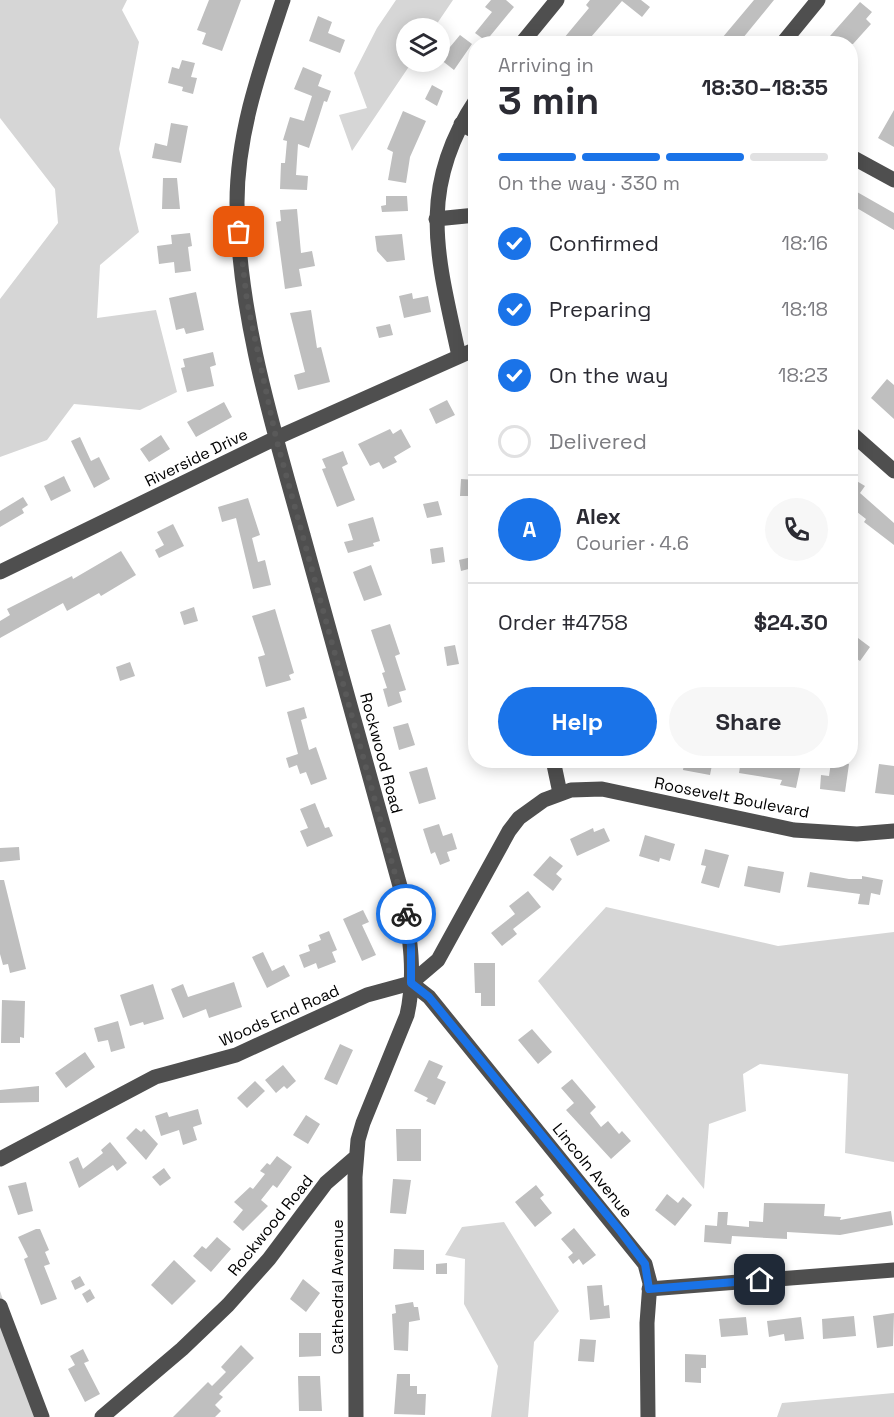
<!DOCTYPE html>
<html lang="en">
<head>
<meta charset="utf-8">
<style>
	:root { --surface:#fff; --page:#f7f7f7; --text:#2b2b33; --muted:#7c7c81; --line:#e1e1e2; --accent:#1a73e8 }
	body { margin:0; font-family:"Space Grotesk",sans-serif; background:var(--page); color:var(--text); height:100vh; display:flex; flex-direction:column; font-size:22px; white-space:nowrap }
	* { box-sizing:border-box; margin:0 }
	p { font-size:20px; color:var(--muted) }
	.icon { flex:none; width:33px; height:33px; fill:none; stroke:currentColor; stroke-width:2; stroke-linecap:round; stroke-linejoin:round }
	.map { position:relative; flex:1; overflow:hidden }
	.sheet { position:absolute; left:468px; top:36px; width:390px; height:732px; display:flex; flex-direction:column; background:var(--surface); border-radius:24px; box-shadow:0 3px 15px #0003 }
	.sheet>* { flex:none }
	.buttons { position:absolute; left:396px; top:18px; display:grid; gap:12px }
	.buttons a { display:grid; place-items:center; width:54px; height:54px; border-radius:50%; background:var(--surface); box-shadow:0 3px 15px #0003; font-size:30px }
	.pin { position:absolute; display:grid; place-items:center; width:51px; height:51px; color:#fff; margin:-26px; border-radius:12px; box-shadow:0 3px 9px #0006 }
	.courier { position:absolute; display:grid; place-items:center; width:60px; height:60px; margin:-30px; border:4px solid #1a73e8; border-radius:50%; background:#fff; color:#222; box-shadow:0 2px 8px #0007 }
	.head em { font-style:normal; font-weight:800 }
	.head div { display:flex; flex-direction:column-reverse }
	.head { display:flex; align-items:center; justify-content:space-between; height:102px; padding:0 30px }
	h1 { font-size:39px; font-weight:800; line-height:45px }
	.bar { display:grid; grid-template-columns:repeat(4,1fr); gap:9px 6px; align-content:center; height:72px; padding:0 30px }
	.bar i { height:8px; border-radius:4px; background:var(--line) }
	.bar .on { background:var(--accent) }
	.bar p { grid-column:span 4 }
	.line { display:flex; align-items:center; gap:15px; padding:0 30px; border-top:2px solid var(--line) }
	.line div { flex:1 }
	.round { display:grid; place-items:center; flex:none; width:63px; height:63px; border-radius:32px; background:var(--page) }
	ol { padding:0 30px; list-style:none }
	li { display:flex; align-items:center; gap:18px; height:66px }
	li p { margin-inline-start:auto }
	li .icon { padding:6px; border-radius:50%; background:var(--accent); color:#fff; stroke-width:4 }
	li:last-child { color:var(--muted) }
	li i { width:33px; height:33px; border:3px solid var(--line); border-radius:50% }
	.cta { display:flex; gap:12px; margin-top:auto; padding:12px 30px }
	.cta a { flex:1; height:69px; border-radius:36px; background:var(--accent); color:#fff; font-size:24px; font-weight:800; line-height:69px; text-align:center }
	.cta a+a { background:var(--page); color:var(--text) }
	.map>svg:first-child { display:block }
</style>
</head>
<body>
<div class="map">
<svg width="894" height="1417" viewBox="0 0 894 1417">
	<rect width="100%" height="100%" fill="#fff"/>
	<path fill="#d6d6d6" d="M0 0H127L122 10 139 42 119 149 139 232 100 265 97 318 156 310 177 392 140 410 74 404 47 440 0 457V299L58 223 55 189 0 118Z
		M396 0H453L434 28H406V62H412L352 151 339 115 367 108 354 73 377 28Z
		M606 907 778 946 894 932V1162L845 1153 848 1074 760 1064 743 1074 746 1111 709 1124 704 1189 538 981Z
		M504 1222 559 1311 534 1342 528 1417H491L498 1366 464 1304 465 1259 445 1255 462 1227Z
		M0 1291 44 1417H0Z
		M894 1393V1417H777L782 1403Z"/>
	<path fill="#bfbfbf" d="M209 0H241L222 51 202 44 206 33 197 30Z
		M491 0H506L514 7 486 41 475 33 492 12 485 7Z
		M590 0H641L650 7 642 17 622 1 585 44H559L589 8 586 5Z
		M754 0H774L738 44H717Z
		M860 2 872 12 866 19 871 24 853 44H823Z
		M318 16 332 22 328 33 345 40 340 53 309 41Z
		M460 35 472 44 454 70 440 59Z
		M182 60 195 63 191 77 197 78 193 94 182 91 183 87 168 83 172 67 179 69Z
		M303 67 322 75 318 86 331 91 327 102 324 101 309 148 298 144 296 175 308 176 307 190 280 189 281 163H285L287 141 283 140 290 117 304 121 312 96 294 89Z
		M432 85 443 91 437 106 425 99Z
		M894 110V147L878 138Z
		M403 111 426 121 410 157 406 183 388 180 393 152 387 149Z
		M171 123 188 126 181 163 152 158 155 143 167 146Z
		M163 178H177L180 209H162Z
		M850 188 894 213V230L850 204Z
		M386 196H407L408 211 382 212 381 206 386 205Z
		M297 209 301 253 312 251 315 266 299 269 302 286 285 289 276 222 281 221 280 210Z
		M190 233 192 246 188 247 191 271 175 273 174 262 159 264 157 246 172 244 171 235Z
		M402 234 405 260 387 262 377 251 375 236Z
		M196 292 204 330 186 334 184 328 176 330 169 298Z
		M412 293 413 299 428 296 431 312 404 318 399 296Z
		M311 310 317 348 321 347 330 382 298 390 294 375 305 372 290 313Z
		M390 324 393 335 379 338 376 327Z
		M213 352 216 365 210 367 214 386 187 392 181 368 185 367 183 359Z
		M887 379 894 385V419L871 398Z
		M447 400 455 415 436 424 429 409Z
		M224 402 232 417 196 437 187 422Z
		M390 429 393 434 401 429 411 447 394 457 397 462 383 469 379 462 370 466 358 444Z
		M161 435 170 449 149 462 140 449Z
		M80 437 91 461 99 457 110 479 94 488 71 441Z
		M343 451 348 464 342 467 355 500 337 507 322 469 326 468 322 459Z
		M64 476 71 491 51 501 44 486Z
		M850 477 865 486 860 493 894 523V545L864 522 866 519 857 512 858 510 852 506 850 508Z
		M461 479 476 480V496H460Z
		M23 497 28 505 22 509 24 513 0 527V511Z
		M248 498 260 535 252 538 258 562 265 560 271 585 253 589 236 518 222 522 218 507Z
		M438 501 442 515 427 518 423 504Z
		M373 517 380 541 373 543 374 546 348 553 344 542 353 540 348 524Z
		M173 524 184 546 159 558 155 550 164 545 157 532Z
		M443 547 445 562 432 564 430 549Z
		M121 551 136 575 101 596 99 593 67 611 63 603 0 638V621L10 615 7 609 72 576 73 579Z
		M476 556V567L461 571 459 560Z
		M371 565 382 595 364 601 353 572Z
		M194 607 198 621 184 625 180 612Z
		M275 609 294 673 289 675 291 680 266 687 258 657 265 655 252 616Z
		M390 624 400 654 395 656 406 690 399 692 402 702 388 707 383 689 387 688 382 673 385 672 371 630Z
		M858 638 870 647 860 661 850 654V649Z
		M455 645 459 664 447 666 444 647Z
		M130 662 135 676 120 681 116 667Z
		M304 707 307 718 301 720 309 750 316 747 327 779 311 785 306 772 300 774 297 765 289 768 286 758 298 754 287 712Z
		M408 723 415 745 399 750 393 727Z
		M685 760H713L710 775 683 770Z
		M741 760H802L796 788 780 785 782 780 739 773Z
		M831 762 849 764 845 792 820 789 821 775 829 776Z
		M879 764 894 766V795L875 793Z
		M427 767 436 799 419 804 409 772Z
		M315 803 325 828 329 827 333 836 307 847 300 831 308 828 300 809Z
		M439 824 443 836 452 833 457 849 447 852 450 861 440 865 435 852 431 854 423 829Z
		M593 828 594 832 604 828 610 841 577 856 570 839Z
		M645 835 675 844 670 861 660 858 659 862 639 856Z
		M19 847 20 860 0 862V848Z
		M705 849 729 855 719 888 701 883 706 866 701 865Z
		M550 856 563 866 556 874 562 879 553 891 533 875Z
		M748 866 784 872 780 893 744 886Z
		M810 872 849 879H862V876L883 880 880 895 871 893 869 905 858 904 860 894 807 887Z
		M0 880H4L26 969 10 973 8 964 3 965 0 954Z
		M528 891 541 907 513 929 517 934 502 946 491 933 515 914 509 906Z
		M363 910 369 922 362 925 376 955 362 961 343 919Z
		M329 931 337 950 332 952 336 962 318 969 316 963 304 968 299 955 310 951 308 945 321 940 319 935Z
		M263 952 272 971 284 965 290 976 267 988 252 957Z
		M474 963H495V1006H481V993H475Z
		M234 982 242 1007 209 1018 206 1009 183 1018 171 989 183 984 188 997Z
		M153 984 164 1019 144 1025 143 1022 130 1026 120 995Z
		M2 1000 25 1001 24 1038 20 1037V1043H1Z
		M118 1021 125 1048 111 1052 108 1040 98 1042 94 1028Z
		M532 1029 552 1052 538 1064 518 1040Z
		M340 1044 353 1050 337 1085 324 1079Z
		M85 1052 95 1067 66 1088 55 1073Z
		M429 1060 443 1066 437 1078 446 1082 435 1105 426 1101 428 1098 414 1091Z
		M283 1065 296 1081 287 1089 284 1086 276 1093 265 1080Z
		M572 1079 596 1107 590 1113 601 1127 608 1121 619 1134 622 1131 631 1141 611 1159 566 1110 574 1103 561 1088Z
		M255 1081 265 1091 247 1108 237 1098Z
		M39 1086V1102L0 1103V1090Z
		M198 1109 202 1124 193 1127 197 1140 183 1145 179 1130 161 1136 155 1116 167 1112 169 1117Z
		M306 1115 320 1124 308 1144 293 1135Z
		M136 1128 141 1132 144 1129 158 1144 146 1160 126 1138Z
		M396 1129H421V1161H397Z
		M110 1142 127 1163 117 1171 113 1165 79 1188 69 1162 78 1157 83 1169 103 1153 101 1150Z
		M277 1156 292 1167 277 1188 273 1185 261 1200 268 1206 243 1231 233 1222 243 1210 234 1202 250 1187 253 1189 265 1174 260 1171 267 1163 270 1165Z
		M164 1168 171 1178 160 1186 152 1177Z
		M393 1179 411 1180 406 1214 390 1213Z
		M26 1182 33 1211 18 1215 8 1186Z
		M536 1185 544 1195 540 1198 552 1213 535 1227 515 1202Z
		M667 1194 678 1203 683 1197 692 1205 675 1226 655 1210Z
		M764 1203 825 1204 824 1216 841 1217 840 1220 891 1211 893 1225 840 1235 787 1232V1239L732 1236 731 1244 704 1242 705 1225 717 1226 718 1212H728L727 1225 749 1227V1221L763 1222Z
		M574 1228 596 1255 583 1265 579 1259 573 1264 568 1257 573 1253 561 1239Z
		M36 1229H40L49 1250 45 1252 50 1264 44 1266 57 1299 41 1305 24 1259 28 1257 18 1237Z
		M217 1237 231 1249 211 1272 193 1256 202 1246 206 1249Z
		M394 1249 424 1250V1270L393 1269Z
		M174 1260 196 1281 172 1305 151 1285Z
		M447 1263V1274H436V1264Z
		M80 1276 85 1285 75 1290 71 1281Z
		M303 1279 320 1293 306 1312 290 1299Z
		M602 1285 604 1306 609 1305 610 1318 590 1320 587 1286Z
		M90 1289 95 1298 87 1303 82 1294Z
		M413 1302 414 1307H418L420 1320 409 1322 408 1351 394 1350 392 1314 396 1313 395 1305Z
		M894 1313 893 1346 877 1348 873 1316Z
		M854 1316 856 1336 823 1339 822 1319Z
		M746 1317 748 1335 721 1337 719 1319Z
		M801 1317 804 1339 785 1341 784 1334 769 1337 767 1321Z
		M299 1333H321V1356L299 1357Z
		M580 1339 596 1340 594 1362 578 1361Z
		M241 1345 254 1358 219 1394 223 1397 215 1405 221 1411 215 1417H173L208 1382 212 1386 226 1372 221 1367Z
		M83 1349 89 1361 84 1363 100 1394 85 1402 68 1369 75 1365 70 1356Z
		M685 1354 706 1355V1368H701V1383L685 1382Z
		M397 1374H410V1386H417V1394H426L425 1415 394 1414Z
		M298 1376H320L322 1411H299Z"/>
	<g fill="none" stroke-linecap="round" stroke-linejoin="round">
		<path stroke="#4f4f4f" stroke-width="15" d="M283 0C261 66 237 132 237 203 238 315 273 427 303 535 336 656 369 777 403 897 410 937 416 975 407 1015L363 1123 358 1140 355 1177 356 1417
			M521 44 557 0
			M782 44 818 0
			M461 124 476 132
			M850 156 894 180
			M436 219 476 215
			M459 356C438 259 416 190 476 100
			M850 432 894 471
			M0 572 276 438 476 349
			M553 760 560 793
			M411 983 429 997 645 1264 650 1283 647 1323 648 1417
			M0 1159 155 1077 236 1055 367 995 411 983 438 960 509 831 519 818 544 800 571 790 602 789 794 830 857 834 894 831
			M649 1289 894 1270
			M0 1306 42 1417
			M102 1417 182 1349 228 1305 269 1259 326 1183 356 1157"/>
	</g>
	<g fill="none" stroke-linecap="round" stroke-linejoin="round">
		<path stroke="#595959" stroke-width="6" stroke-dasharray="0 10.8" d="M239 232 247 301 276 438 406 914"/>
		<path stroke="#1a73e8" stroke-width="8" d="M406 914 411 946V983L429 997 621 1232 645 1264 649 1289 760 1280"/>
	</g>
	<g text-anchor="middle" stroke-width="5" stroke-linejoin="round" paint-order="stroke">
		<g font-size="16" fill="#000" stroke="#fff">
			<text transform="translate(196 457) rotate(-26)" y="6">Riverside Drive</text>
			<text transform="translate(382 753) rotate(75)" y="6">Rockwood Road</text>
			<text transform="translate(732 797) rotate(11)" y="6">Roosevelt Boulevard</text>
			<text transform="translate(279 1015) rotate(-24)" y="6">Woods End Road</text>
			<text transform="translate(593 1170) rotate(51)" y="6">Lincoln Avenue</text>
			<text transform="translate(270 1225) rotate(-51)" y="6">Rockwood Road</text>
			<text transform="translate(337 1287) rotate(-90)" y="6">Cathedral Avenue</text>
		</g>
	</g>
</svg>
<div class="buttons">
<a><svg class="icon" aria-label="layers" viewBox="0 0 24 24"><path d="M12 4l9 5-9 5-9-5zM3 14l9 5 9-5"/></svg></a>
</div>
<div class="pin" style="left:239px;top:232px;background:#ea580c"><svg class="icon" aria-label="bag" viewBox="0 0 24 24"><path d="M5 8h14l-1 12H6zM9 8a3 3 0 0 1 6 0"/></svg></div>
<div class="pin" style="left:760px;top:1280px;background:#1f2937"><svg class="icon" aria-label="home" viewBox="0 0 24 24"><path d="M3 11l9-7 9 7M6 9v11h12V9"/></svg></div>
<div class="courier" style="left:406px;top:914px"><svg class="icon" aria-label="bike" viewBox="0 0 24 24"><circle cx="6" cy="16" r="4"/><circle cx="18" cy="16" r="4"/><path d="M6 16l4-8h5l3 8M10 8l3 8H6M13 5h3"/></svg></div>
<section class="sheet">
<div class="head"><div><h1>3 min</h1><p>Arriving in</p></div><em>18:30–18:35</em></div>
<div class="bar"><i class="on"></i><i class="on"></i><i class="on"></i><i></i><p>On the way · 330 m</p></div>
<ol>
<li><svg class="icon" aria-label="check" viewBox="0 0 24 24"><path d="M5 12l5 5 9-10"/></svg>Confirmed<p>18:16</p></li>
<li><svg class="icon" aria-label="check" viewBox="0 0 24 24"><path d="M5 12l5 5 9-10"/></svg>Preparing<p>18:18</p></li>
<li><svg class="icon" aria-label="check" viewBox="0 0 24 24"><path d="M5 12l5 5 9-10"/></svg>On the way<p>18:23</p></li>
<li><i></i>Delivered</li>
</ol>
<div class="line" style="height:108px"><b class="round" style="background:var(--accent);color:#fff">A</b><div><b>Alex</b><p>Courier · 4.6</p></div><a class="round"><svg class="icon" aria-label="phone" viewBox="0 0 24 24"><path d="M5 4h4l2 5-3 2q2 4 5 5l2-3 5 2v4C11 20 4 13 5 4z"/></svg></a></div>
<div class="line" style="height:78px"><div>Order #4758</div><b>$24.30</b></div>
<div class="cta"><a>Help</a><a>Share</a></div>
</section>
</div>
</body>
</html>
